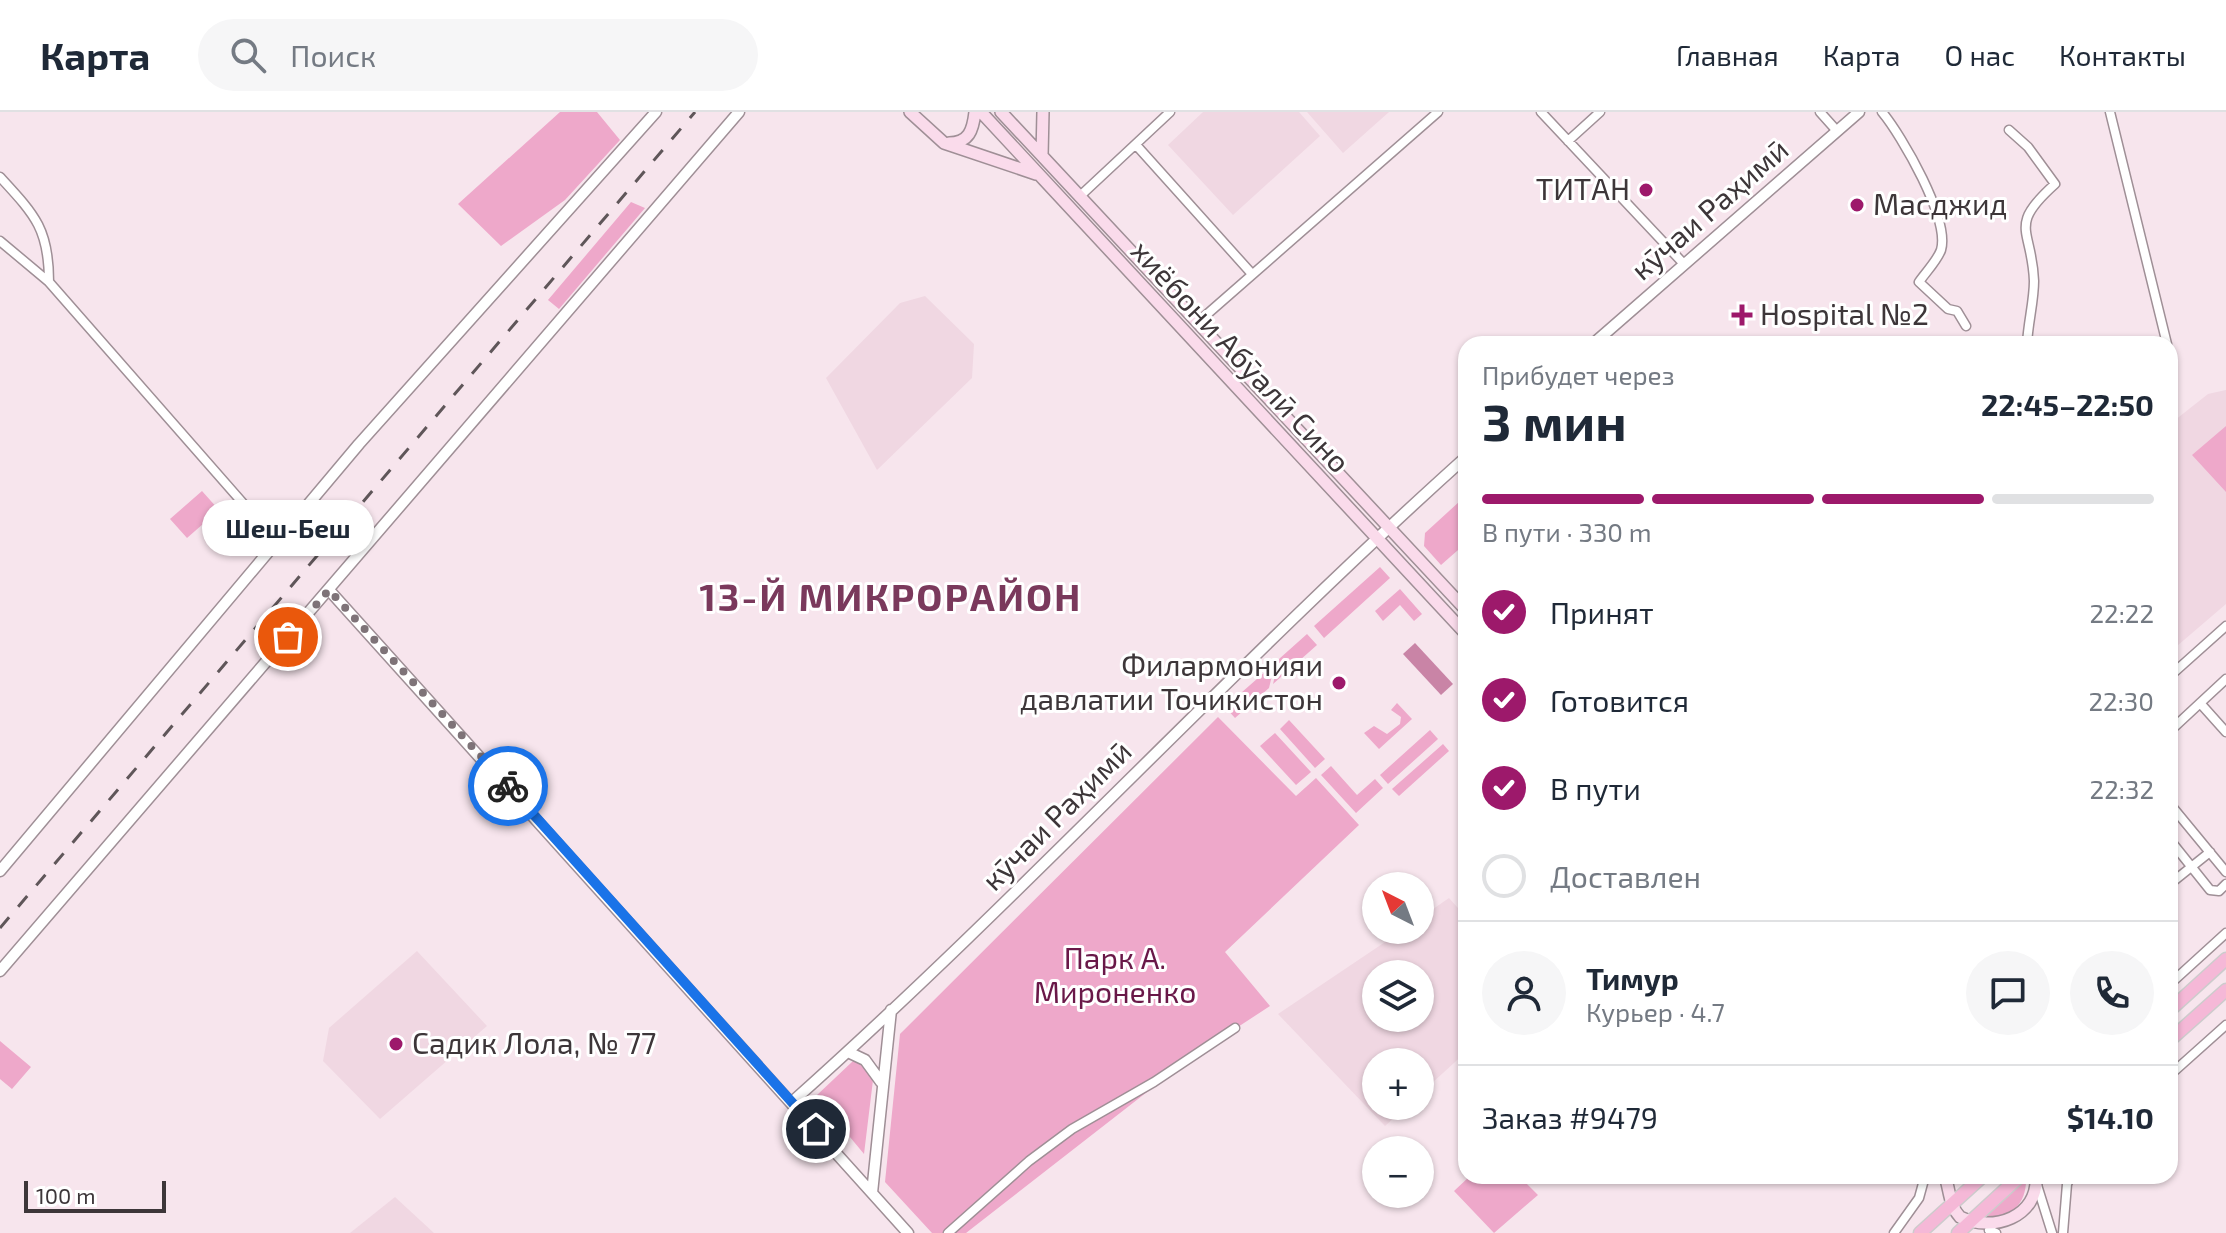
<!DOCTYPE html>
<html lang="ru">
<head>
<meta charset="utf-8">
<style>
	:root { --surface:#fff; --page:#f6f6f7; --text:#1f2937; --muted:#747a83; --line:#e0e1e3; --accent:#9d196b }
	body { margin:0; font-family:"Exo 2",sans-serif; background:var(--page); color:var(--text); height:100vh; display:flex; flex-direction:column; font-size:30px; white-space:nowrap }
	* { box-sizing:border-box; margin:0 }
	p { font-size:26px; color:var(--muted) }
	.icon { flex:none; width:44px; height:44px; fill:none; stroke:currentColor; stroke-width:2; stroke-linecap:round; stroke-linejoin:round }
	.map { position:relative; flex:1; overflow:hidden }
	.drawer { position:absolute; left:1458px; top:224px; width:720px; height:848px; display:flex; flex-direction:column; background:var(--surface); border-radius:24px; box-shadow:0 2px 6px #0004 }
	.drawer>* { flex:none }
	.needle { width:52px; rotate:318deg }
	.tools { position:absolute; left:1362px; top:760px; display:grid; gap:16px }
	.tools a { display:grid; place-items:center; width:72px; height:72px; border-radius:50%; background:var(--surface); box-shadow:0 2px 6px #0004; font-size:40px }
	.scale { position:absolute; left:24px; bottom:20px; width:142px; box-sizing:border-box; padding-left:8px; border:4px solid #3d3639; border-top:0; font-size:22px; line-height:28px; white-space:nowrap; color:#3d3639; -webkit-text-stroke:6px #fff; paint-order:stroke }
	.pin { position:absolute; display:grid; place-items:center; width:68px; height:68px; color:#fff; margin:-34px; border:4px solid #fff; border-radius:50%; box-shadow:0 2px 8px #0007 }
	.courier { position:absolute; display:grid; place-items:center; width:80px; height:80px; margin:-40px; border:6px solid #1a73e8; border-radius:50%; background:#fff; color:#222; box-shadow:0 2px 10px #0007 }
	.bubble { position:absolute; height:56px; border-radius:28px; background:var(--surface); box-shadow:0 2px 6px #0004; font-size:26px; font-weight:700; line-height:56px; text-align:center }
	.headline em { font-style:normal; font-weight:700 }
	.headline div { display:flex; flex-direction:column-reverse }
	.headline { display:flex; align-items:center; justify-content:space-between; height:136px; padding:0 24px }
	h1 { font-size:52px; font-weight:700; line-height:60px }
	.bar { display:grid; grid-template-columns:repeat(4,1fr); gap:12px 8px; align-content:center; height:96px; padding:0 24px }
	.bar i { height:10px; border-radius:6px; background:var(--line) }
	.bar .on { background:var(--accent) }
	.bar p { grid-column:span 4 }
	.line { display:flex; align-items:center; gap:20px; padding:0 24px; border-top:2px solid var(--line) }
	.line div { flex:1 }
	.round { display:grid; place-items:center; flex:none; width:84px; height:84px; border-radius:42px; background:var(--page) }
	ol { padding:0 24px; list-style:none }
	li { display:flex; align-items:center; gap:24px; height:88px }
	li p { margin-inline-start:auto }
	li .icon { padding:8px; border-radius:50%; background:var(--accent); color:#fff; stroke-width:4 }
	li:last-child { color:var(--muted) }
	li i { width:44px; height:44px; border:4px solid var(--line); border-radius:50% }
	header { display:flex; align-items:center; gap:48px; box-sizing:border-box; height:112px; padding:0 40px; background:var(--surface); border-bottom:2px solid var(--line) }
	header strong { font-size:38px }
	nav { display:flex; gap:44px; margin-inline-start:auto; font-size:28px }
	.search { width:560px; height:72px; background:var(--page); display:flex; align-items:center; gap:20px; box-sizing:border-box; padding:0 28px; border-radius:44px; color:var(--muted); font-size:30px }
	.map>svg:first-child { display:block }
</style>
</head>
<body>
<header>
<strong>Карта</strong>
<div class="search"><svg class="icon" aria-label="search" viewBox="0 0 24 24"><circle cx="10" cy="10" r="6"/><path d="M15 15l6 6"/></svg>Поиск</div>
<nav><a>Главная</a><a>Карта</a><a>О нас</a><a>Контакты</a></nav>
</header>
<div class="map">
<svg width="2226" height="1121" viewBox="0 0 2226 1121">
	<rect width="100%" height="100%" fill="#f7e5ed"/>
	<path fill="#f0d7e2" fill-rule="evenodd" d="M1203 0H1299L1320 24 1233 103 1168 33Z
		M1307 0H1389L1343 41Z
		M925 184 974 232 972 266 877 358 826 266 900 191Z
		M2226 278V492L2170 540V312L2208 282Z
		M1449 786 1466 805V940L1420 982V950H1376V994H1407L1385 1014 1278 902 1403 818H1420V806ZM1376 862H1420V906H1376Z
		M417 839 487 914 380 1007 323 949 329 916Z
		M395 1085 434 1121H350Z"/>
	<path fill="#eea8ca" d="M560 0H597L620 28 565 88 501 134 458 92Z
		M631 90 645 96 559 197 548 188Z
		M2226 314V380L2192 343Z
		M202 379 219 398 187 426 170 407Z
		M1460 389 1466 396V431L1441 453 1424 434 1425 421Z
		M1380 455 1390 466 1324 526 1314 514Z
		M1400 477 1422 502 1414 509 1400 493 1383 509 1375 499Z
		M1307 522 1317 533 1273 572 1279 547Z
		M1275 551 1269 576 1235 606 1225 595Z
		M1397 591 1412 607 1379 637 1364 621 1374 614 1387 622 1400 612 1401 605 1391 598Z
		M1218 605 1296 684 1316 666 1359 713 1225 840 1270 894 1192 945 966 1121H932L885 1070 900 922Z
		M1289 608 1325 647 1315 656 1280 617Z
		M1430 618 1438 627 1388 672 1380 663Z
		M1275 621 1311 660 1296 673 1260 634Z
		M1443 632 1449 639 1399 684 1392 677Z
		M1331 654 1357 683 1375 667 1383 676 1356 701 1321 663Z
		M0 929 31 955 12 977 0 967Z
		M853 949H862L871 959 873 968 864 1042 816 984Z
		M1470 1064H1519L1538 1083 1494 1121 1454 1079Z
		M2026 1066C2027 1092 2010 1108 1984 1105Z"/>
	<path fill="#c984a6" d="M1415 531 1453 572 1441 583 1403 542Z"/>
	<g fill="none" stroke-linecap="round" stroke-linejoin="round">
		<g stroke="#9f8f96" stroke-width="11">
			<path id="minor" d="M1541 0 1683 151
				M1820 0 1837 19
				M1882 0C1902 24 1950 107 1941 138 1937 149 1925 161 1919 170L1948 197 1957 199 1966 214
				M2110 0 2167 232
				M2009 18 2028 35 2055 72C2007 115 2032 116 2034 169 2034 189 2028 211 2027 232
				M1568 29 1600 0
				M1137 34 1252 162
				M0 65C35 103 49 117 49 170L256 406
				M1079 85 1170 0
				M0 129 49 170
				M1197 211 1438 0
				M2170 258V265
				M2170 564 2226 514
				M2200 591 2226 620
				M2170 619 2226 567
				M2170 692 2226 760
				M2170 728 2210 778 2219 779 2226 772
				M2170 772 2210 740
				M2170 872 2226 821
				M2170 963 2226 913
				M2037 1073 2052 1121
				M1989 1118 1996 1121
				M948 1121 1029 1049 1072 1017 1154 970 1235 916
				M1894 1121 1919 1086 1925 1064
				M2063 1121 2067 1072 2071 1064"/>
		</g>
		<g stroke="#9f8f96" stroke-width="13">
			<path id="tertiary" d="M1593 232 1859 0
				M329 478 908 1121
				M0 759 359 332 656 0
				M0 859 739 0
				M848 940 865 948 881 970
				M792 990C1024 783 1234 553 1466 345
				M872 1081 891 898"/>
		</g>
		<g stroke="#9f8f96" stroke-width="14">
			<path id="secondary" d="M910 0 944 31 1036 62
				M981 0 1466 522
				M1001 0 1466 498
				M949 31C969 31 973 18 975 0
				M1042 44 1043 0
				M1945 1064C1950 1079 1949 1093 1960 1105 1993 1121 2039 1105 2036 1064"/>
		</g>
		<g stroke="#cdcbcc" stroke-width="15">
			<path id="primary" d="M2170 898 2226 847
				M2170 928 2226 878
				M1920 1121 1983 1064
				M1958 1121 2020 1064"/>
		</g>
		<use href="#minor" stroke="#fff" stroke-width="8"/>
		<use href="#tertiary" stroke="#fff" stroke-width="10"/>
		<use href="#secondary" stroke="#fadbeb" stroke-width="11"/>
		<use href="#primary" stroke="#f5b8d7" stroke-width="12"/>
		<path stroke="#5f5659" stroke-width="3" stroke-dasharray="14 14" stroke-linecap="butt" d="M0 816 695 0"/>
	</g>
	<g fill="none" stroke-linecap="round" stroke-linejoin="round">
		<path stroke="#7e7378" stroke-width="8" stroke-dasharray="0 14.4" d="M288 525 329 478 508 674"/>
		<path stroke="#1a73e8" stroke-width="10" d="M508 674 816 1017"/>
	</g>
	<g fill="#9d196b" stroke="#fff" stroke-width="3">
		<circle cx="1646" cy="78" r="8"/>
		<circle cx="1857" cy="93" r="8"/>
		<path d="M1738 191h8v8h8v8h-8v8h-8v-8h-8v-8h8z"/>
		<circle cx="1339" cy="571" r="8"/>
		<circle cx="396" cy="932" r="8"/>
	</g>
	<g text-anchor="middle" stroke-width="6" stroke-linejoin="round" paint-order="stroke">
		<g font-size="30" fill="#3d3639" stroke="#fff" text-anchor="start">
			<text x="1630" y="88" text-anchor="end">ТИТАН</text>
			<text x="1873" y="103">Масджид</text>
			<text x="1760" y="213">Hospital №2</text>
			<text x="1323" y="564" text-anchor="end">Филармонияи<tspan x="1323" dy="34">давлатии Точикистон</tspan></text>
			<text x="412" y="942">Садик Лола, № 77</text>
		</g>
		<g font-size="30" fill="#3d3639" stroke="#fff">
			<text transform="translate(1710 98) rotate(-41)" y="10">кӯчаи Раҳимӣ</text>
			<text transform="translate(1240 245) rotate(47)" y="10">хиёбони Абӯалӣ Сино</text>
			<text transform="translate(1057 704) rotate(-45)" y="10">кӯчаи Раҳимӣ</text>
		</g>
		<g font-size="30" fill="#691848" stroke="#fff">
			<text x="1115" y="857">Парк А.<tspan x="1115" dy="34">Мироненко</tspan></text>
		</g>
		<g font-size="38" font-weight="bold" letter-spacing="2" fill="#7a395c" stroke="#fff">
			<text x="891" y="499">13-Й МИКРОРАЙОН</text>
		</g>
	</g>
</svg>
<div class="tools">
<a><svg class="needle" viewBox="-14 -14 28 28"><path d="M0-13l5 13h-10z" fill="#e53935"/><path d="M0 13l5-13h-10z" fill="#747a83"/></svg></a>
<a><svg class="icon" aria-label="layers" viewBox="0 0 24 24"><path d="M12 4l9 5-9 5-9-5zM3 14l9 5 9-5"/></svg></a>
<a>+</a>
<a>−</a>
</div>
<div class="scale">100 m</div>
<div class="pin" style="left:288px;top:525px;background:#ea580c"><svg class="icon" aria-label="bag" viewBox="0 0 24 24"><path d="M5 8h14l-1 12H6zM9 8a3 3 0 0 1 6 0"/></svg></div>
<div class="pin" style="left:816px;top:1017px;background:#1f2937"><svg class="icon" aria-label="home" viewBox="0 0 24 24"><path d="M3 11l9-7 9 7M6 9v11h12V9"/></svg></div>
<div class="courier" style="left:508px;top:674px"><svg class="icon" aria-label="bike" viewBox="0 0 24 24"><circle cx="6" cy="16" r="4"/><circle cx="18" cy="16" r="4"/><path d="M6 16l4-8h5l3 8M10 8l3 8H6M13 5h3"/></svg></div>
<div class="bubble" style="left:202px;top:388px;width:172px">Шеш-Беш</div>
<section class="drawer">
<div class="headline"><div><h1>3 мин</h1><p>Прибудет через</p></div><em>22:45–22:50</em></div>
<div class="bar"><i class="on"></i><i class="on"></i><i class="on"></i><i></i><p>В пути · 330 m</p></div>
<ol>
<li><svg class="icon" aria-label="check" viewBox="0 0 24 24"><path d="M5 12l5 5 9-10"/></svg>Принят<p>22:22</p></li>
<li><svg class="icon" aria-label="check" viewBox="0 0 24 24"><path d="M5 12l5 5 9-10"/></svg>Готовится<p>22:30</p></li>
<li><svg class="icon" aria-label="check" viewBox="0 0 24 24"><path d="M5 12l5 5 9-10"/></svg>В пути<p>22:32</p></li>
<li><i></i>Доставлен</li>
</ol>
<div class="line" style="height:144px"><a class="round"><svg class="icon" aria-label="person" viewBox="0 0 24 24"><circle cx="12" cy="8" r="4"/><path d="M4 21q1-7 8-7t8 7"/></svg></a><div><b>Тимур</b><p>Курьер · 4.7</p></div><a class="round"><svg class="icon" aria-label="chat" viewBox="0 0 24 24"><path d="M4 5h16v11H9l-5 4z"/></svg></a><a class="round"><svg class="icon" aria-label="phone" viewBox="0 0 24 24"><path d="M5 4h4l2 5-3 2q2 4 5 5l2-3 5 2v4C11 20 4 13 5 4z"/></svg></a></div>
<div class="line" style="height:104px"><div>Заказ #9479</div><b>$14.10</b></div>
</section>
</div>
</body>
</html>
